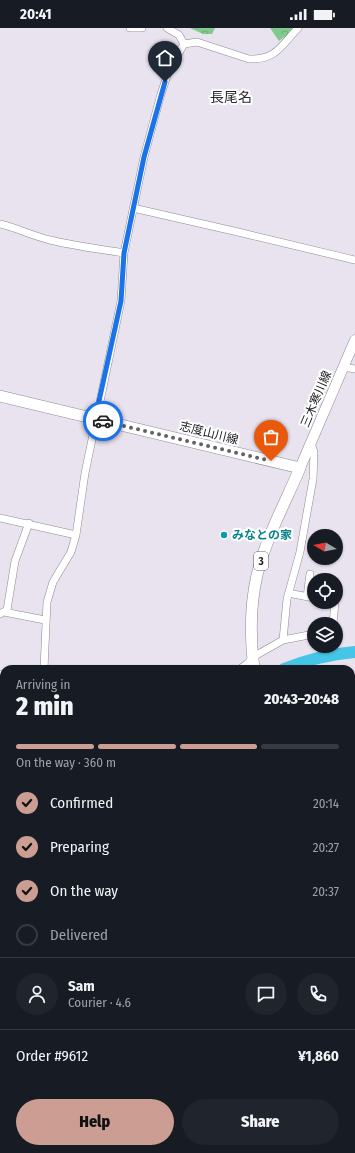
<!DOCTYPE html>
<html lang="en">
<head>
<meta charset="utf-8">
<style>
	:root { --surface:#171b24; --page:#20242c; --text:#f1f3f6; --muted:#9ea1a6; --line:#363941; --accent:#cc9e93 }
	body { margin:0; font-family:"Fira Sans Condensed","Noto Sans JP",sans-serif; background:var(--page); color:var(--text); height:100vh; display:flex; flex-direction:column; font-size:15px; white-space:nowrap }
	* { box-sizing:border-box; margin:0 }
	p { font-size:13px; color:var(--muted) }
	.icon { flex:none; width:22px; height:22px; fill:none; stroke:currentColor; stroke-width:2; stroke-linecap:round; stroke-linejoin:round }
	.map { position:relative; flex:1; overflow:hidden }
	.details { position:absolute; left:0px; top:637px; width:355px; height:488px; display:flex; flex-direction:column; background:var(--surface); border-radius:12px 12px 0 0; box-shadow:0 1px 3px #0004 }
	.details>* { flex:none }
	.needle { width:26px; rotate:280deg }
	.buttons { position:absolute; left:307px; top:501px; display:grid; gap:8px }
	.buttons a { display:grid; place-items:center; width:36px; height:36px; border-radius:50%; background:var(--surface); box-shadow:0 1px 3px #0004; font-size:20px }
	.pin { position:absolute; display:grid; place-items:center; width:34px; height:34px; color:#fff; margin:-41px -17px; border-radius:50% 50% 50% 0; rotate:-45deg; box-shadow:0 0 4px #0007 }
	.pin .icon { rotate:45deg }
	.courier { position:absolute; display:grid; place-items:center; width:40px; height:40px; margin:-20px; border:3px solid #1a73e8; border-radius:50%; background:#fff; color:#222; box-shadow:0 1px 5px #0007 }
	.head em { font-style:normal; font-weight:800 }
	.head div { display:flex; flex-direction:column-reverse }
	.head { display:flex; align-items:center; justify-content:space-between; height:68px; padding:0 16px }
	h1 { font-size:26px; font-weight:800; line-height:30px }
	.bar { display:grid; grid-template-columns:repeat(4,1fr); gap:6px 4px; align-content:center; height:48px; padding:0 16px }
	.bar i { height:5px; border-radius:3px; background:var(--line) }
	.bar .on { background:var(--accent) }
	.bar p { grid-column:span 4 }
	.line { display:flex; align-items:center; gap:10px; padding:0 16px; border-top:1px solid var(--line) }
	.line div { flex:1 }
	.round { display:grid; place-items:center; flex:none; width:42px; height:42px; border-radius:21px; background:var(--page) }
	ol { padding:0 16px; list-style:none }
	li { display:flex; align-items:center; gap:12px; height:44px }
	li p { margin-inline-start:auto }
	li .icon { padding:4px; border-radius:50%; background:var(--accent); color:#111; stroke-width:4 }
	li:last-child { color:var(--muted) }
	li i { width:22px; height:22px; border:2px solid var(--line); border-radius:50% }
	.button { display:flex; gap:8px; margin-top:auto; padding:8px 16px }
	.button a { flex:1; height:46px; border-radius:24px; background:var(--accent); color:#111; font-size:16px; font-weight:800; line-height:46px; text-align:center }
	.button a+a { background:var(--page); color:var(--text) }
	.status { display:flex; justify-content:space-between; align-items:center; height:28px; padding:0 20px; background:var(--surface); direction:ltr }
	.status svg { height:11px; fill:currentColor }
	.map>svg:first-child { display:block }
</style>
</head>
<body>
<div class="status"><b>20:41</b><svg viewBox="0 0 49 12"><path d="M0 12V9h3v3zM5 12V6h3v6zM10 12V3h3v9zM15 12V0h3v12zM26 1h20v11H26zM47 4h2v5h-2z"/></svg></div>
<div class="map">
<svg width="355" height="1125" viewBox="0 0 355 1125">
	<defs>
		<pattern id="park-crowns" width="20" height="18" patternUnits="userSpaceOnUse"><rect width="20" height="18" fill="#82c98d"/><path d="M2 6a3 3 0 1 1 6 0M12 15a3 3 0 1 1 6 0" fill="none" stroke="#70ac79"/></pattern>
	</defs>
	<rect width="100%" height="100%" fill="#e8e3ee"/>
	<path fill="url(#park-crowns)" d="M190 0H215L212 6H203Z
		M270 0H296L279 13Z"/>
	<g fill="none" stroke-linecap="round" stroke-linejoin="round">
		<path stroke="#45c6e8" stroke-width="12" d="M284 641C307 632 330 626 355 624
			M0 892 4 888"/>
		<g stroke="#8e8993" stroke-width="8">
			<path id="minor" d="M130 0H142
				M167 0 179 7 184 16
				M133 180 238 204 355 232
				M0 196C17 200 33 208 50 212 74 218 100 221 124 225
				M343 339 355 341
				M0 490 76 507
				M293 566 314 570
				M307 569 310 546
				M4 584 45 592
				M0 586 7 582 15 533 29 495
				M333 596 335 574
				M283 612 314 606
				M44 641 47 574 53 554 71 524 76 507 85 445 121 273 124 225 144 129 161 66 169 42 184 16 197 14 249 31C276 32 281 18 298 0
				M240 641 248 635 253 629 283 612 287 571 300 524 313 451 314 424 311 415
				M351 659H355
				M0 917 4 922
				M0 975 4 972
				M267 1125 268 1121"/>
		</g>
		<g stroke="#8e8993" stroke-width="10">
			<path id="tertiary" d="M0 647H4"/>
		</g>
		<g stroke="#8e8993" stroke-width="11">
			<path id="secondary" d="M300 440 355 312
				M89 1125 91 1121"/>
		</g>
		<g stroke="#8e8993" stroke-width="12">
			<path id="primary" d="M0 368 300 440C285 475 266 510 257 547 250 578 250 610 254 641
				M351 727 355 728"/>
		</g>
		<use href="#minor" stroke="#fff" stroke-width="7"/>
		<use href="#tertiary" stroke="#fff" stroke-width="9"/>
		<use href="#secondary" stroke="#fff" stroke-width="10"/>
		<use href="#primary" stroke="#fff" stroke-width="11"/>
	</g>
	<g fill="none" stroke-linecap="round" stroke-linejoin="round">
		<path stroke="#636066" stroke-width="4" stroke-dasharray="0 7.2" d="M103 393 271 433"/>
		<path stroke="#1a73e8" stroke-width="5" d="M103 393 95 391 121 273 124 225 144 129 165 54"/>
	</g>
	<circle fill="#0f9aa8" stroke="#fff" stroke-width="1.5" cx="224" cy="507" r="4"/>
	<g text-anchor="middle" stroke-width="4" stroke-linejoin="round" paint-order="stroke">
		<rect fill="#fff" stroke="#5f5e61" stroke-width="1" x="254" y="524" width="14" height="18" rx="3"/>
		<g font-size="11" font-weight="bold" fill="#1b191d">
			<text x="261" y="537">3</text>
		</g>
		<g font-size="12" fill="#1b191d" stroke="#fff">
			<text transform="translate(316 371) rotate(-67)" y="4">三木寒川線</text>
			<text transform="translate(209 405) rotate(14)" y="4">志度山川線</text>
		</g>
		<g font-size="12" font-weight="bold" fill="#0d838f" stroke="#fff" text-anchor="start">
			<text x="232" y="511">みなとの家</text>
		</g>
		<g font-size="14" fill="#2c2830" stroke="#fff">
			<text x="231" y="74">長尾名</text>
		</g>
	</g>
</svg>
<div class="buttons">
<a><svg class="needle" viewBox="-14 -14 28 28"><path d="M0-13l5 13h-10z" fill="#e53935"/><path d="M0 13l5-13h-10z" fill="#9ea1a6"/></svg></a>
<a><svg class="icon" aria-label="locate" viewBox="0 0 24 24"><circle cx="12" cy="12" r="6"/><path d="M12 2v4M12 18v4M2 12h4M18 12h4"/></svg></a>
<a><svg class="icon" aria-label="layers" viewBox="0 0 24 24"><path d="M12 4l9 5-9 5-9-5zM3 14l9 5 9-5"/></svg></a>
</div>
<div class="pin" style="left:271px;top:433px;background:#ea580c"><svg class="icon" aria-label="bag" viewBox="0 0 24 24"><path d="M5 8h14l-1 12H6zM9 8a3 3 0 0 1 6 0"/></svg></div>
<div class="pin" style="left:165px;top:54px;background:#1f2937"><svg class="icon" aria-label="home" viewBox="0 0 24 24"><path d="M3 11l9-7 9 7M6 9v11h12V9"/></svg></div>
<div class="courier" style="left:103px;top:393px"><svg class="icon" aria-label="car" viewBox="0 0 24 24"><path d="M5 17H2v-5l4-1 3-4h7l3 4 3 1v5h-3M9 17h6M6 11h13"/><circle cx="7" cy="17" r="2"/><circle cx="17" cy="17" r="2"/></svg></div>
<section class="details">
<div class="head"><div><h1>2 min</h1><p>Arriving in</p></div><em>20:43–20:48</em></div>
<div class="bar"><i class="on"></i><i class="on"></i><i class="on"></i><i></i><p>On the way · 360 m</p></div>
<ol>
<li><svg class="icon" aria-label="check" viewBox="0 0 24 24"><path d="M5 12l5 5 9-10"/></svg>Confirmed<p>20:14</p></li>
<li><svg class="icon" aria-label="check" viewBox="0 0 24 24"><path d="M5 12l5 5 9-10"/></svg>Preparing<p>20:27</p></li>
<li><svg class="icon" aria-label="check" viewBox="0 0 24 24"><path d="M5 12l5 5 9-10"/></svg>On the way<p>20:37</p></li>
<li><i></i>Delivered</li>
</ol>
<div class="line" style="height:72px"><a class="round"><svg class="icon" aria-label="person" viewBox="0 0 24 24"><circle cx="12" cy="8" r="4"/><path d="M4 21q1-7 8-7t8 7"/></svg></a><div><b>Sam</b><p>Courier · 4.6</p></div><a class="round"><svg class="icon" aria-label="chat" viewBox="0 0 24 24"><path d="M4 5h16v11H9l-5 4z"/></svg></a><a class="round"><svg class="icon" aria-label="phone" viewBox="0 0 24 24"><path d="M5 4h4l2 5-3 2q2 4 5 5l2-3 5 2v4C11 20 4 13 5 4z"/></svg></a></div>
<div class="line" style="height:52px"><div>Order #9612</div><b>¥1,860</b></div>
<div class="button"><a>Help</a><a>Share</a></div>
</section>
</div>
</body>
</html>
